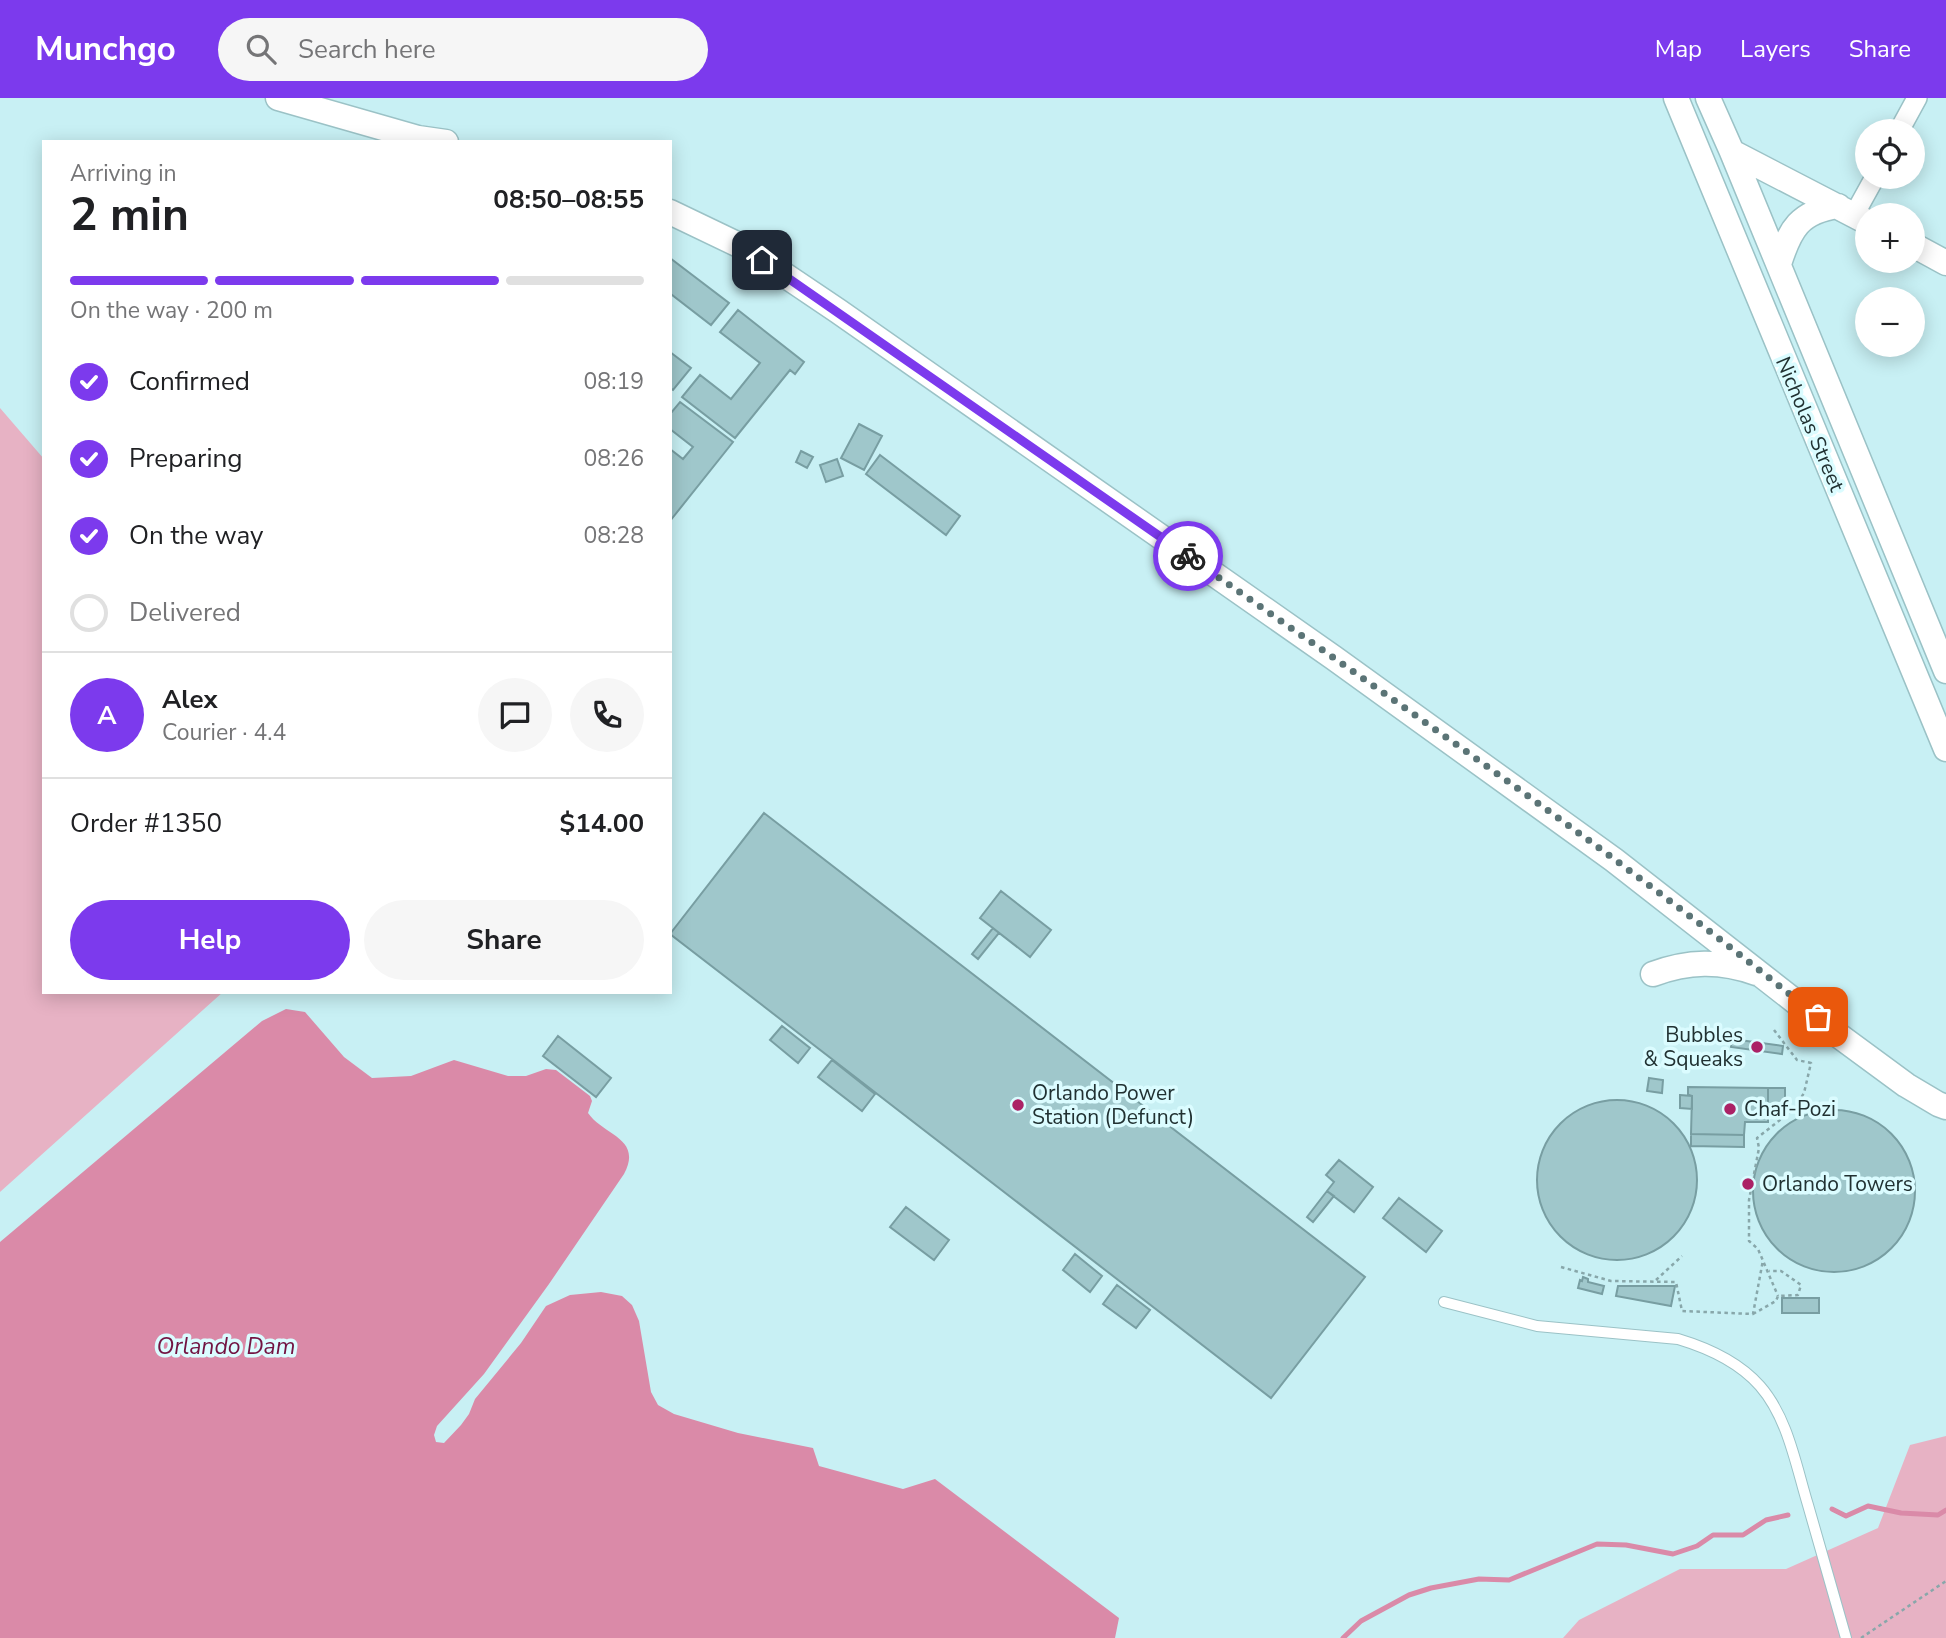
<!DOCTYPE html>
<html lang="en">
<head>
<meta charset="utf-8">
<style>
	:root { --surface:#fff; --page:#f6f6f6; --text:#202124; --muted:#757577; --line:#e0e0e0; --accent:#7c3aed }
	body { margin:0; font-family:"Nunito Sans",sans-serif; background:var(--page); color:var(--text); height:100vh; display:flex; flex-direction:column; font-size:26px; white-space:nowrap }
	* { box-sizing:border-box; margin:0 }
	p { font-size:23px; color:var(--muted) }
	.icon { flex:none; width:38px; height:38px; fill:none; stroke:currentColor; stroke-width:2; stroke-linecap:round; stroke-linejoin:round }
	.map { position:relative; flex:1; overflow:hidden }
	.drawer { position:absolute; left:42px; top:42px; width:630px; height:854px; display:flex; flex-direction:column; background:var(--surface); border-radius:0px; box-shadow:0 4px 18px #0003 }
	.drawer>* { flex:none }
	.controls { position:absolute; left:1855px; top:21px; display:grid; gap:14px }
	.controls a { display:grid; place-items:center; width:70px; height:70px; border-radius:50%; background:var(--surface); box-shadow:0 4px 18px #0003; font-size:35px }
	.pin { position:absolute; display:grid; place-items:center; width:60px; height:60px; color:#fff; margin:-30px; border-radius:14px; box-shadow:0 4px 10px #0006 }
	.courier { position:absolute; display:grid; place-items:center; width:70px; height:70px; margin:-35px; border:5px solid #7c3aed; border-radius:50%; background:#fff; color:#222; box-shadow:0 2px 9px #0007 }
	.overview em { font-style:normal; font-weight:700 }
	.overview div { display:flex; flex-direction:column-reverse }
	.overview { display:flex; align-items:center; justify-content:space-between; height:119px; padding:0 28px }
	h1 { font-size:46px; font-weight:700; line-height:52px }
	.bar { display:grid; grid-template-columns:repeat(4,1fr); gap:10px 7px; align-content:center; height:84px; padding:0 28px }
	.bar i { height:9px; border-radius:5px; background:var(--line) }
	.bar .selected { background:var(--accent) }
	.bar p { grid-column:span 4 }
	.line { display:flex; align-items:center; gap:18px; padding:0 28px; border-top:2px solid var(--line) }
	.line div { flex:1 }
	.round { display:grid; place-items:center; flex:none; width:74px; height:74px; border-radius:37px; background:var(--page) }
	ol { padding:0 28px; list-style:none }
	li { display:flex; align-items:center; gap:21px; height:77px }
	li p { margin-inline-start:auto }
	li .icon { padding:7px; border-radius:50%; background:var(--accent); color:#fff; stroke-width:4 }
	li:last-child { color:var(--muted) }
	li i { width:38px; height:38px; border:4px solid var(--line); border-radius:50% }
	.button { display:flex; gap:14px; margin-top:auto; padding:14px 28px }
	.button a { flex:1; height:80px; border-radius:42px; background:var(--accent); color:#fff; font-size:28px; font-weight:700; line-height:80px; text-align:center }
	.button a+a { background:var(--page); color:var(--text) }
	header { display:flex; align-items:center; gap:42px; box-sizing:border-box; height:98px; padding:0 35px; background:var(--accent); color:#fff }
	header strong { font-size:33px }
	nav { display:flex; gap:38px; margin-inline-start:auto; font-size:24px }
	.search { width:490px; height:63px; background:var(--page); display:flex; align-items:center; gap:18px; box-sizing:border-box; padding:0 24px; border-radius:38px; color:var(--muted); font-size:26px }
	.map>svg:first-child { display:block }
</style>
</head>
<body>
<header>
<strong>Munchgo</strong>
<div class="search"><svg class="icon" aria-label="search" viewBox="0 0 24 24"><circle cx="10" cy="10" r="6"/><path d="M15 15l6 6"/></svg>Search here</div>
<nav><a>Map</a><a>Layers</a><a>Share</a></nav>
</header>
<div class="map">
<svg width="1946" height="1540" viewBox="0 0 1946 1540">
	<rect width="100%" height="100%" fill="#c8f0f4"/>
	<path fill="#e7b2c4" d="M0 310 44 361V894H223L0 1094Z
		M1946 1338V1540H1563L1579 1522 1680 1471H1786L1878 1430 1910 1347Z"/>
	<path fill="#da8aa8" d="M286 911 305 914 344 959 372 980 411 978 454 962 508 978H526L546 971 556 972 590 998 592 1003 588 1015C604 1038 643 1040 624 1076L549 1186 484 1276 437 1328 434 1337 436 1344 444 1345 461 1327 469 1316 475 1301 521 1245 546 1208 570 1197 601 1194 622 1198 632 1207 639 1223 651 1294 658 1307 674 1316 738 1335 813 1350 819 1368 903 1391 935 1381 1119 1520 1115 1540H0V1144L262 923Z"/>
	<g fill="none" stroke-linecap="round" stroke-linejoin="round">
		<path stroke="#da8aa8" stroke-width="5" d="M1832 1411 1846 1418 1868 1408 1901 1415 1938 1417 1946 1412
			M1343 1540 1361 1523 1409 1497 1431 1490 1479 1481 1509 1482 1597 1446 1626 1447 1673 1456 1697 1448 1713 1437H1743L1766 1422 1788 1417"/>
	</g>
	<path fill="#9fc7cb" stroke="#789ea2" stroke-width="2" d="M670 160 729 205 711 227 672 197 670 198Z
		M738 212 804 264 795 276 790 272 735 340 682 299 700 277 731 301 760 265 720 234Z
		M670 254 691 270 673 292 670 290Z
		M680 304 733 344 670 423V351L683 361 693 349 670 331V316Z
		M859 326 882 338 864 372 841 360Z
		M801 353 813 359 807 370 796 364Z
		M880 357 960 418 946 437 866 376Z
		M837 361 843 378 826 384 820 367Z
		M764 715 1365 1179 1271 1300 670 836Z
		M1001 793 1051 832 1030 859 980 820Z
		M993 830 999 835 978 861 972 856Z
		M782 928 810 950 798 965 770 942Z
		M558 938 611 980 596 999 543 958Z
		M1732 941 1783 948 1782 956 1731 949Z
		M832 962 875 996 862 1013 818 979Z
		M1649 980 1663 982 1662 995 1647 993Z
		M1688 989 1768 990V1024H1745L1744 1037 1691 1036 1692 998 1688 997Z
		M1768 990H1785V1010H1768Z
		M1680 997 1692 998V1011L1680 1010Z
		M1537 1082a80 80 0 1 1 160 0a80 80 0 1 1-160 0Z
		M1753 1093a81 81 0 1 1 162 0a81 81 0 1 1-162 0Z
		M1691 1036 1744 1037V1049L1691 1048Z
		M1339 1062 1373 1089 1354 1114 1327 1093 1334 1084 1326 1077Z
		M1327 1093 1334 1098 1313 1124 1307 1119Z
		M1399 1100 1442 1133 1426 1154 1383 1120Z
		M906 1109 949 1142 934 1162 890 1129Z
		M1075 1156 1102 1178 1090 1194 1063 1172Z
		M1583 1179 1588 1181V1184L1604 1188 1602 1196 1578 1190 1580 1182 1582 1183Z
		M1117 1187 1150 1212 1136 1230 1103 1206Z
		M1618 1188H1675L1671 1208 1616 1198Z
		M1782 1200H1819V1215H1782Z"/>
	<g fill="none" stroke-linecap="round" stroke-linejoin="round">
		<g stroke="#9bc2c6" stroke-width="12">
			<path id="service" d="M1444 1204 1537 1228 1678 1241C1708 1250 1739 1264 1760 1288 1788 1320 1796 1368 1808 1407 1821 1451 1833 1496 1846 1540"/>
		</g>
		<g stroke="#9bc2c6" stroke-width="22">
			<path id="minor" d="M1899 33 1917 0
				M1854 117 1875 79"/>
		</g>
		<g stroke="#9bc2c6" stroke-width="27">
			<path id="tertiary" d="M278 0 418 40 446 44
				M1676 0 1946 651
				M1708 0 1732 54 1946 573
				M1732 54 1867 124
				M670 114 743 149 838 213 1334 560 1614 762 1838 937 1906 987 1938 1006 1946 1009
				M1913 147 1946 165
				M1779 166C1790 131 1799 114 1838 108
				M1653 876C1688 863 1720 862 1756 875"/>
		</g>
		<path stroke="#88a7aa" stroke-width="2.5" stroke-dasharray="3.5 3.5" stroke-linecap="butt" d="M1774 932 1797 962 1811 965 1804 995 1794 1011 1757 1040 1759 1050 1749 1102V1143L1758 1151 1778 1198
			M1561 1169 1611 1183 1676 1184 1682 1213 1753 1216 1763 1162
			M1656 1182 1682 1158
			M1753 1216 1776 1203 1778 1198 1798 1197 1801 1187 1781 1173H1769
			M1861 1540 1946 1483"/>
		<use href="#service" stroke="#fff" stroke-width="10"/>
		<use href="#minor" stroke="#fff" stroke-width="19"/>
		<use href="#tertiary" stroke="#fff" stroke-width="24"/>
	</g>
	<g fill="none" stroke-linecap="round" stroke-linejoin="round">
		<path stroke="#5b7476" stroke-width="7" stroke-dasharray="0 12.6" d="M1188 458C1401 607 1616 755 1818 919"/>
		<path stroke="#7c3aed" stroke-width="9" d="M762 162 1188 458"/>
	</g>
	<g fill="#ab2266" stroke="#dbfcff" stroke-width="2.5">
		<circle cx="1757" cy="949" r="7"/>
		<circle cx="1018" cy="1007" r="7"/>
		<circle cx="1730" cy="1011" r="7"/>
		<circle cx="1748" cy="1086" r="7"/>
	</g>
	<g text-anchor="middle" stroke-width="7" stroke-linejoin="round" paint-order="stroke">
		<g font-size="21" fill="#213132" stroke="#dbfcff">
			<text transform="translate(1810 326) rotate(67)" y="7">Nicholas Street</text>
		</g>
		<g font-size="21" fill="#213132" stroke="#dbfcff" text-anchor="start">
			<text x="1743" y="944" text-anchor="end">Bubbles<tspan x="1743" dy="24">&amp; Squeaks</tspan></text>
			<text x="1032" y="1002">Orlando Power<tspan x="1032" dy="24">Station (Defunct)</tspan></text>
			<text x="1744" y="1018">Chaf-Pozi</text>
			<text x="1762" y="1093">Orlando Towers</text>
		</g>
		<g font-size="23" font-style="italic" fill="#721342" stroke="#dbfcff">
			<text x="226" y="1256">Orlando Dam</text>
		</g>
	</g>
</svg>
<div class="controls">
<a><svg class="icon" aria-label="locate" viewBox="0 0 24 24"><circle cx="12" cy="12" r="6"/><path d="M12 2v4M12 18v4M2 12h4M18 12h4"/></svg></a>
<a>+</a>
<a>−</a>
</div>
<div class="pin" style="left:1818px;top:919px;background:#ea580c"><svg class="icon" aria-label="bag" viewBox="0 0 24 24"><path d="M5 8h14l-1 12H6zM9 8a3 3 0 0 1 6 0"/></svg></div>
<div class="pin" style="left:762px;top:162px;background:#1f2937"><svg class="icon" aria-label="home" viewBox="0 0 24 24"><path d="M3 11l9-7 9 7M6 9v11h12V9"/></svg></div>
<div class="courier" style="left:1188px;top:458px"><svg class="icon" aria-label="bike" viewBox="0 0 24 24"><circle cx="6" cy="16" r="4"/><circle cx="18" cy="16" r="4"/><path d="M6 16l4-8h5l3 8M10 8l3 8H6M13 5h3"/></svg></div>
<section class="drawer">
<div class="overview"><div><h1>2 min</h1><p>Arriving in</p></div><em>08:50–08:55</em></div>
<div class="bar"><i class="selected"></i><i class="selected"></i><i class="selected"></i><i></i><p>On the way · 200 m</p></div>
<ol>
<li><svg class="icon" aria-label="check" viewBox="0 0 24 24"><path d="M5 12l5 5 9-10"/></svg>Confirmed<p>08:19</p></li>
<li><svg class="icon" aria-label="check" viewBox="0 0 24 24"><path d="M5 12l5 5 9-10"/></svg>Preparing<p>08:26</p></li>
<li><svg class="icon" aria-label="check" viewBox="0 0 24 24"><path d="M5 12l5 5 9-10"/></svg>On the way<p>08:28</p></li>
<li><i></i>Delivered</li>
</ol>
<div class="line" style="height:126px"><b class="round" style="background:var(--accent);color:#fff">A</b><div><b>Alex</b><p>Courier · 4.4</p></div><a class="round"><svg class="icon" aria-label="chat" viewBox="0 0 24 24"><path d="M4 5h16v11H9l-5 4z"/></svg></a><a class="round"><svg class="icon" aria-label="phone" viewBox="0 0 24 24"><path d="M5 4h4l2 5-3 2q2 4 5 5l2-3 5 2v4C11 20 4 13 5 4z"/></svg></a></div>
<div class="line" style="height:91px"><div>Order #1350</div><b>$14.00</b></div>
<div class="button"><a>Help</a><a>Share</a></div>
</section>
</div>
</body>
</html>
